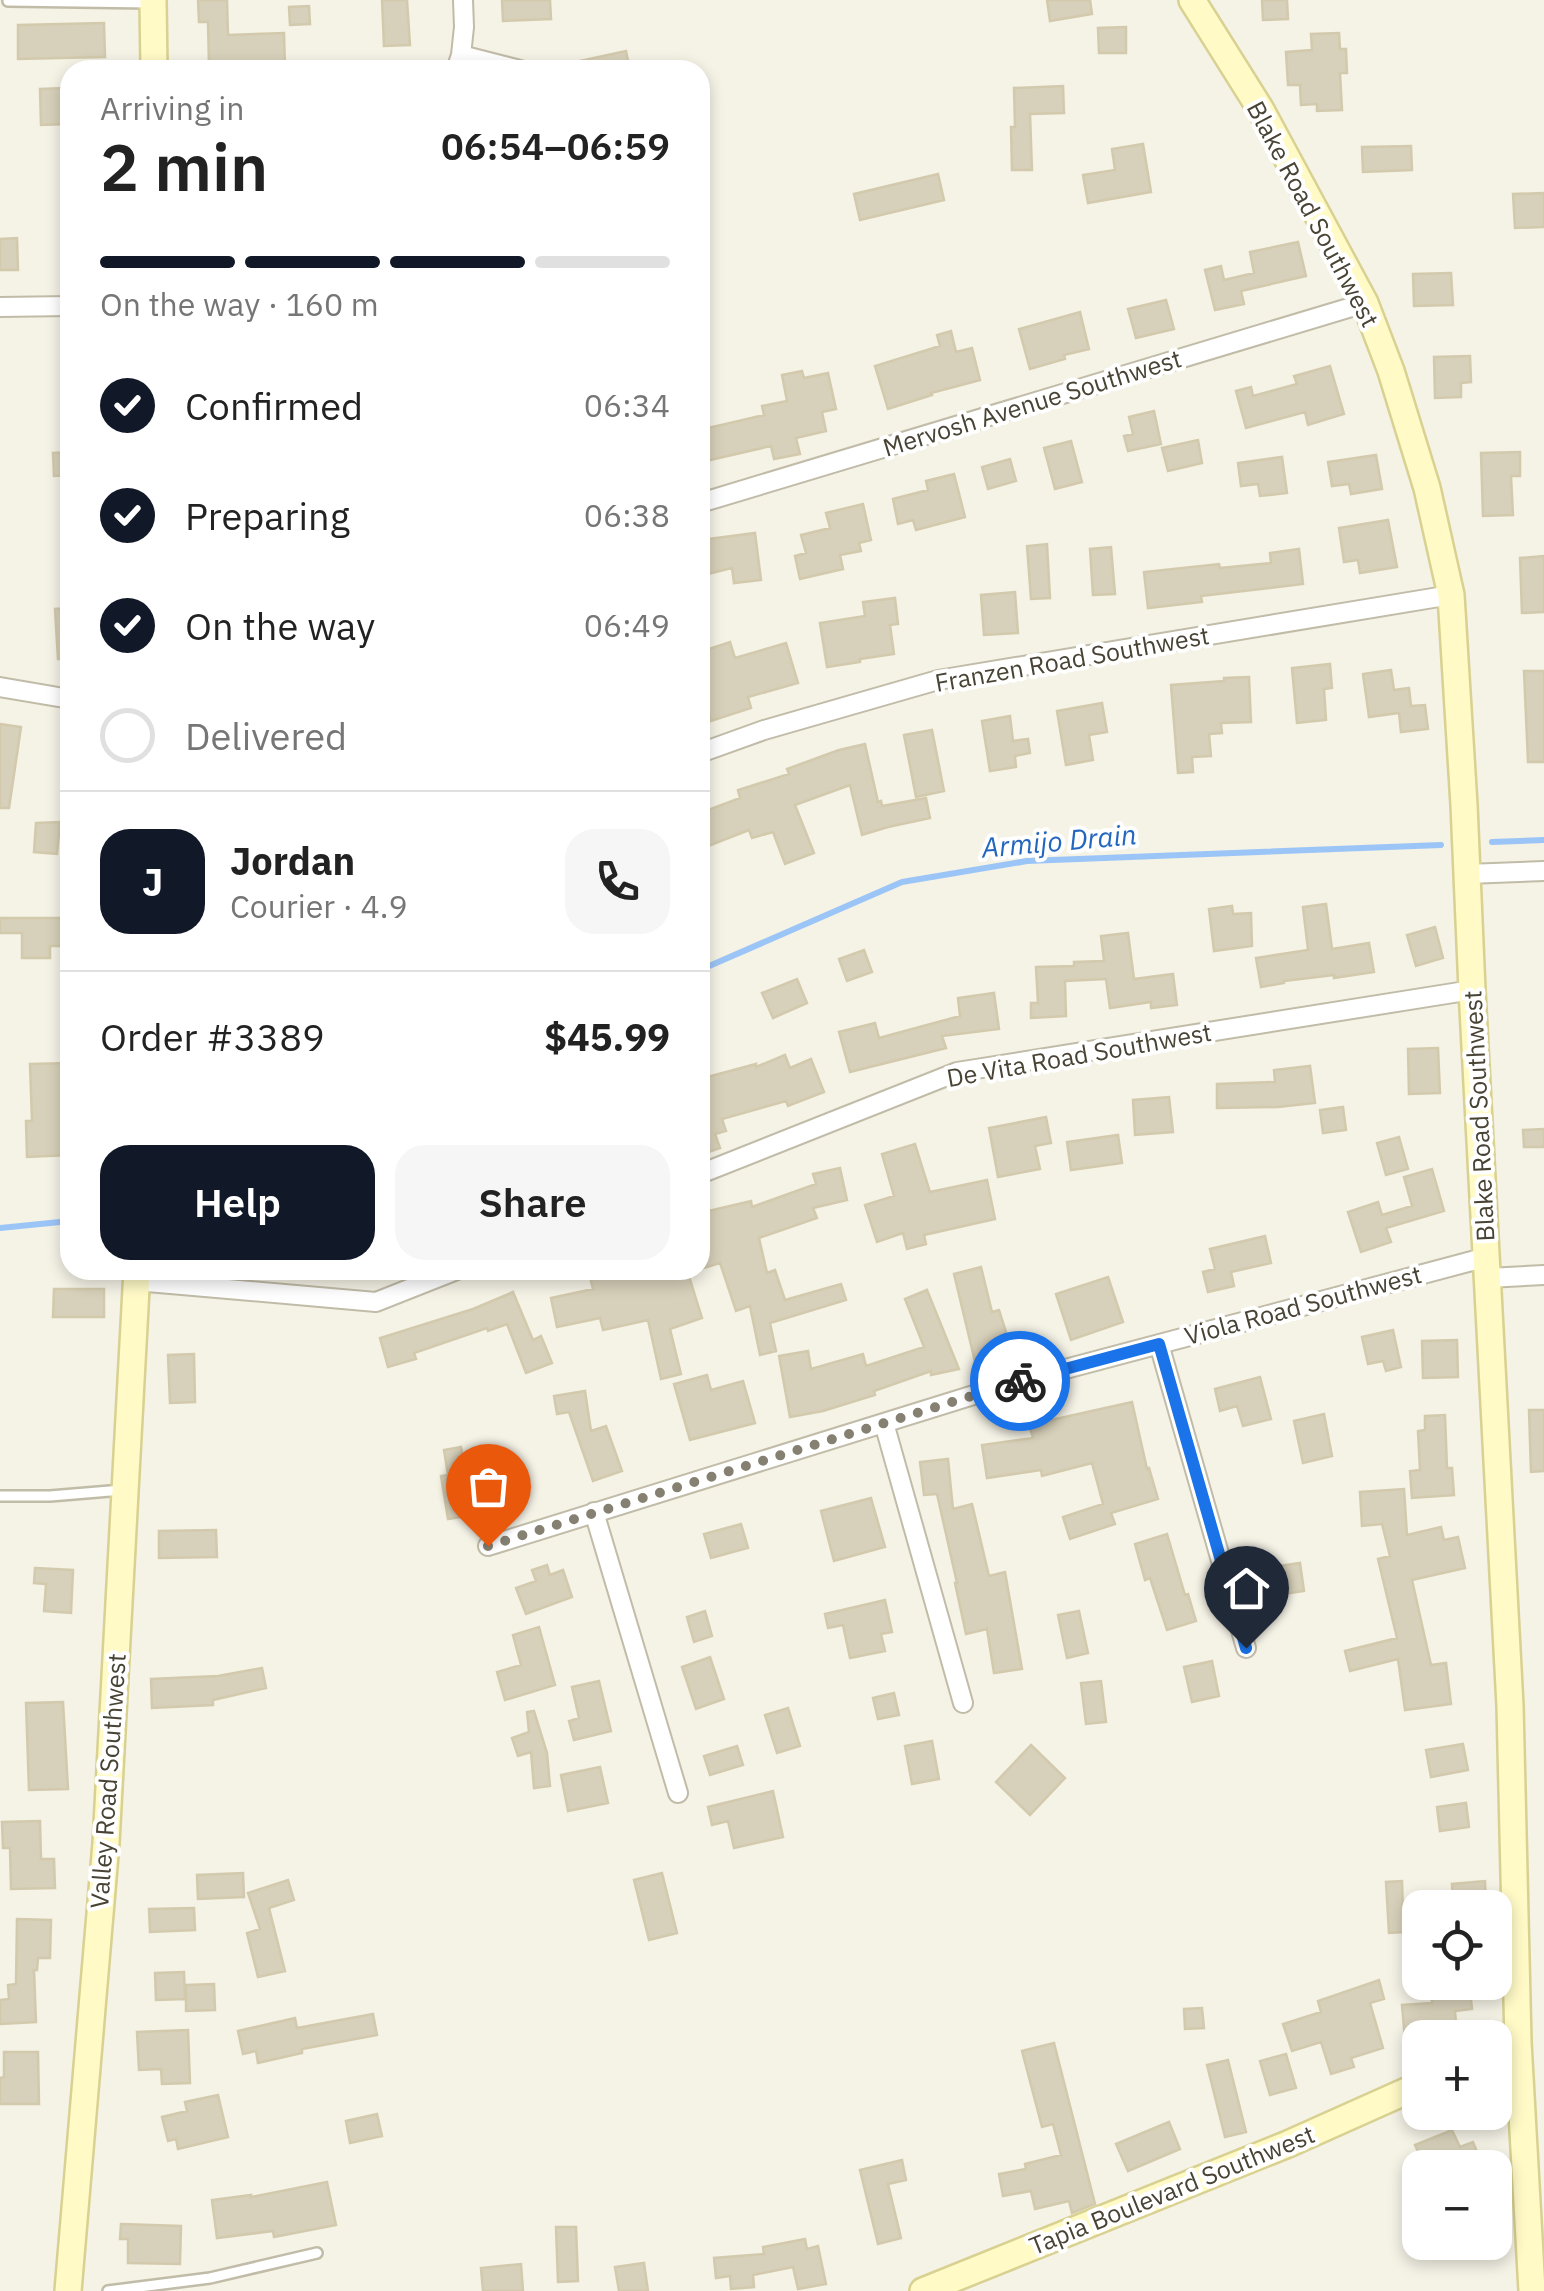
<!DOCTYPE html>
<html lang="en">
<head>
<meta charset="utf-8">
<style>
	:root { --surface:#fff; --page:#f6f6f6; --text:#222; --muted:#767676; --line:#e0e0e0; --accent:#111827 }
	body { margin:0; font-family:"IBM Plex Sans",sans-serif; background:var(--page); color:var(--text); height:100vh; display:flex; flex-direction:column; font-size:38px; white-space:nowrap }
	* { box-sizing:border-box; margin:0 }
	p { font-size:32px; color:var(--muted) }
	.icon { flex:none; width:55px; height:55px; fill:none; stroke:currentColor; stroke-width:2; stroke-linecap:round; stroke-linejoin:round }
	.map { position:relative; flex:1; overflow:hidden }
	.side { position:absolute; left:60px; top:60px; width:650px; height:1220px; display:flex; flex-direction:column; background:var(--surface); border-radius:30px; box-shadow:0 5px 15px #0003 }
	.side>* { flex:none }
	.fabs { position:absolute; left:1402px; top:1890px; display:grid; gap:20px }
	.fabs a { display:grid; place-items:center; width:110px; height:110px; border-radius:20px; background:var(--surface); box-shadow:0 5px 15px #0003; font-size:50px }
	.pin { position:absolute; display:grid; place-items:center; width:85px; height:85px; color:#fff; margin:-102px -42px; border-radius:50% 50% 50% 0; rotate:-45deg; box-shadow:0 0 10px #0007 }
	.pin .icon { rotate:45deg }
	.courier { position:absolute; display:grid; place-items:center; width:100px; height:100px; margin:-50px; border:8px solid #1a73e8; border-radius:50%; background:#fff; color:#222; box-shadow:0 2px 12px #0007 }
	.headline em { font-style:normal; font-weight:600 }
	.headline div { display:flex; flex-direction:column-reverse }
	.headline { display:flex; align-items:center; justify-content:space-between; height:170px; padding:0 40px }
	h1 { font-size:65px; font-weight:600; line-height:75px }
	.bar { display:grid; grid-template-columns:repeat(4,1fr); gap:15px 10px; align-content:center; height:120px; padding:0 40px }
	.bar i { height:12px; border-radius:8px; background:var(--line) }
	.bar .current { background:var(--accent) }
	.bar p { grid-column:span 4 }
	.line { display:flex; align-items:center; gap:25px; padding:0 40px; border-top:2px solid var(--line) }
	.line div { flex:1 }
	.round { display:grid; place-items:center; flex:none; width:105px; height:105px; border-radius:30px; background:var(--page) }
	ol { padding:0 40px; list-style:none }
	li { display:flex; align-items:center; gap:30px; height:110px }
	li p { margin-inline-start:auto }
	li .icon { padding:10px; border-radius:50%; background:var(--accent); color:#fff; stroke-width:4 }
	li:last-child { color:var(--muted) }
	li i { width:55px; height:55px; border:5px solid var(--line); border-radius:50% }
	.primary-button { display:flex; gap:20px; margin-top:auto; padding:20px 40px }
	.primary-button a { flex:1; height:115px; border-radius:30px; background:var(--accent); color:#fff; font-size:40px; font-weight:600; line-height:115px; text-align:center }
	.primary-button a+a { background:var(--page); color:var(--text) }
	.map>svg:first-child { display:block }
</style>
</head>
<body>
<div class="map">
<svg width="1544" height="2291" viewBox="0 0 1544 2291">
	<rect width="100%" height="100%" fill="#f5f2e6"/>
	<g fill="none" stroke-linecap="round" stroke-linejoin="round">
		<path stroke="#9cc5f7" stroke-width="6" d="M1492 842 1544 840
			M700 970 902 882 1027 861 1441 845
			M0 1228 70 1221"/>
	</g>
	<path fill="#d7d0ba" stroke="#d3caad" stroke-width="2.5" d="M198 0H227L228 35 284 33 285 70H250V65L209 66 208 22H199Z
		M382 0H407L410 45 384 46Z
		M502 0H550L551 19 503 21Z
		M1047 0H1090L1092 14 1050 21Z
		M1262 0H1287L1288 19 1263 20Z
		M309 6 310 24 290 25 289 7Z
		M104 23 105 57 18 59V25Z
		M1126 27V53H1099L1098 28Z
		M1339 33 1340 49H1346L1347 73H1340L1342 110 1317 111V104L1301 105 1300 85H1288L1286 52 1312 50 1311 34Z
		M626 51 630 70H572L571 63Z
		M1063 86 1064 113 1030 114 1032 170H1012L1011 127H1015L1014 88Z
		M65 88 66 124 41 125 40 89Z
		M1143 144 1151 192 1088 203 1083 175 1115 170 1112 149Z
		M1411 146 1412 170 1363 172 1362 147Z
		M938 174 944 200 860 220 854 194Z
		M1544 193V227L1515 228 1513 194Z
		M17 238 18 270H0V239Z
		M1298 242 1306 276 1241 291 1244 304 1215 310 1205 270 1221 266 1224 280 1254 273 1250 252Z
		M1451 273 1453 305 1414 306 1413 274Z
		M1166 300 1174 329 1136 338 1128 309Z
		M1080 312 1089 349 1064 355 1065 359 1030 369 1019 329Z
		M951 331 956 352 972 348 980 380 931 393 932 395 888 409 875 366 940 346 937 335Z
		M1470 356 1471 382 1461 383V397L1435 398 1434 357Z
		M1330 366 1344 414 1308 425 1305 412 1246 428 1236 391 1251 387 1253 396 1297 384 1294 376Z
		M802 371 804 378 828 373 836 409 822 412 826 431 796 438 800 454 774 459 771 446 706 461 700 430 764 415 762 406 787 401 782 375Z
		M1154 411 1161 444 1128 451 1124 436 1133 434 1129 417Z
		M1198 440 1202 463 1168 471 1162 448Z
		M1071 441 1082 482 1055 489 1044 448Z
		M70 452V475L54 476 53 453Z
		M1520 452V476H1511L1513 515 1483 516 1481 453Z
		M1376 455 1382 489 1351 494 1349 484 1332 486 1328 462Z
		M1282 457 1287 493 1260 496 1258 484 1241 486 1238 463Z
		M1010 459 1016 481 988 489 982 467Z
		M954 474 965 517 916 530 913 520 898 524 893 499 928 490 926 481Z
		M863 504 871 540 859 543 861 551 840 555 843 569 800 579 795 556 806 553 801 535 830 528 826 513Z
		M1388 520 1397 567 1360 573 1358 560 1344 562 1339 528Z
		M755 533 761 580 734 583 732 568 700 576V540Z
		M1047 544 1050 598 1031 599 1027 546Z
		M1111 547 1115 594 1093 595 1090 549Z
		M1299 549 1303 584 1201 596 1202 602 1148 608 1144 572 1219 564 1220 568 1271 563 1270 553Z
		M1544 556V612L1522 613 1520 558Z
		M1015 592 1018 633 984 635 981 595Z
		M895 598 898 624 890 625 894 654 860 659V662L827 667 820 623 865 616 863 602Z
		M70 608V659H58L55 609Z
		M730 642 735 658 786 643 798 683 748 697 751 708 711 721 700 687V652Z
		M1330 664 1332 688 1324 689 1326 720 1297 723 1292 668Z
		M1391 670 1394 690 1409 688 1411 706 1425 705 1428 729 1401 732 1399 713 1369 717 1363 674Z
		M1524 671H1544V762H1528Z
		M1249 677 1251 722 1221 723 1222 733 1209 734 1211 756 1192 757 1193 772 1178 773 1171 685 1224 681V678Z
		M1102 703 1107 732 1089 735 1093 760 1066 765 1057 711Z
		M1010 716 1013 741 1028 739 1030 753 1015 756 1016 767 990 771 982 721Z
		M0 724 21 727 9 808H0Z
		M932 730 944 791 916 797 904 735Z
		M865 744 878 802 881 801 882 806 926 798 930 818 888 827 862 835 850 785 795 805 814 853 785 864 773 832 752 838 749 830 706 847 700 832V813L740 798 738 790 789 774 787 769 839 750Z
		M60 822 57 854 34 852 36 823Z
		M1326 904 1332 949 1369 943 1374 972 1334 978V975L1284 981V983L1261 987 1256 958 1308 950 1303 907Z
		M1232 906 1233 914 1251 913 1252 946 1214 951 1209 909Z
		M0 918H70V946H50V958H22V933H0Z
		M1435 927 1443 958 1416 966 1407 935Z
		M1128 933 1134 979 1173 974 1177 1005 1151 1008V1002L1110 1008 1106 979 1065 981 1066 1016 1031 1018V1003H1038L1036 967 1074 966V962L1104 961 1101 936Z
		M864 950 872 972 847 981 839 959Z
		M797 979 807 1003 773 1018 762 993Z
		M994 993 999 1029 942 1036 946 1048 850 1072 839 1032 875 1023 879 1038 960 1016 958 998Z
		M1438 1048 1440 1093 1409 1094 1408 1049Z
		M785 1055 790 1068 811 1059 824 1092 788 1106 786 1101 722 1119 726 1131 715 1134 720 1148 700 1155V1079L756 1064V1067Z
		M70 1063V1100L65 1101 66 1133H70V1155L27 1157 26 1121H32L30 1064Z
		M1310 1066 1315 1103 1278 1107 1217 1108V1084L1275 1082 1274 1070Z
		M1169 1097 1173 1132 1135 1135 1133 1100Z
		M1343 1107 1346 1130 1323 1133 1320 1110Z
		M1046 1117 1051 1143 1035 1146 1040 1169 998 1177 989 1128Z
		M1544 1129V1147H1524L1523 1130Z
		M1118 1135 1122 1163 1071 1170 1067 1142Z
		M1399 1137 1408 1169 1386 1175 1377 1143Z
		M915 1144 930 1192 987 1180 995 1219 924 1235 926 1244 907 1249 903 1233 877 1242 865 1205 894 1196 882 1154Z
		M840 1168 847 1200 813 1208 817 1218 759 1238 767 1273 775 1270 785 1300 841 1284 846 1300 770 1323 776 1351 760 1355 750 1306 736 1311 720 1263 700 1269V1213L751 1201 752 1207 816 1184 813 1174Z
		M1432 1169 1444 1211 1386 1228 1391 1242 1361 1252 1348 1212 1378 1202 1382 1215 1412 1206 1404 1177Z
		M1265 1236 1271 1263 1231 1272 1234 1286 1208 1292 1203 1272 1215 1269 1210 1249Z
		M981 1267 992 1312 999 1310 1013 1354 976 1366 954 1274Z
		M588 1270H687L702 1318 670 1329 681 1374 661 1379 648 1320 603 1330 600 1318 557 1327 551 1298 593 1289Z
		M1108 1277 1123 1322 1071 1340 1056 1294Z
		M54 1289H104V1317H53Z
		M927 1290 959 1369 931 1375V1371L874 1391 875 1395 823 1411 790 1417 779 1356 808 1351 811 1369 863 1354 866 1366 924 1347 905 1299Z
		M513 1292 533 1340 541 1336 552 1363 526 1373 507 1324 488 1331 487 1328 414 1353 416 1359 388 1367 380 1338 473 1309Z
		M1393 1330 1401 1367 1386 1371 1383 1361 1368 1364 1362 1337Z
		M1457 1340 1458 1377 1423 1378 1422 1341Z
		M194 1354 195 1402 170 1403 168 1355Z
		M707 1375 711 1390 743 1381 755 1423 690 1440 674 1384Z
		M1260 1377 1271 1419 1243 1426 1237 1406 1220 1411 1215 1389Z
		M585 1391 591 1431 606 1426 622 1471 593 1481 569 1412 557 1414 554 1396Z
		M1132 1402 1147 1469 1149 1468 1158 1499 1111 1513 1115 1524 1070 1539 1063 1517 1103 1504 1092 1463 1042 1476 1041 1470 987 1478 982 1445 1033 1438 1029 1425Z
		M1529 1410H1544V1471L1531 1472Z
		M1324 1414 1332 1456 1303 1463 1294 1421Z
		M1445 1415 1447 1468H1452L1454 1495 1412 1498 1410 1471 1420 1470 1418 1431 1425 1430V1416Z
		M461 1447 473 1515 448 1519 441 1476 448 1475 444 1450Z
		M948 1459 953 1509 972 1504 989 1576 1005 1572 1022 1669 994 1673 987 1629 966 1634 955 1583H957L937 1494 924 1495 920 1462Z
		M1404 1489 1407 1535 1441 1527 1444 1540 1458 1537 1465 1568 1412 1580 1431 1665 1446 1663 1451 1704 1405 1710 1398 1659 1350 1671 1345 1651 1397 1638 1378 1559 1390 1556 1382 1524 1362 1526 1360 1492Z
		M871 1498 885 1547 834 1561 821 1511Z
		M741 1524 748 1548 711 1558 704 1534Z
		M216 1530 217 1557 159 1558V1531Z
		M1167 1534 1185 1595 1188 1594 1196 1621 1167 1630 1150 1578 1145 1580 1135 1544Z
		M1300 1563 1304 1591 1276 1595 1272 1567Z
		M547 1565 550 1575 563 1570 572 1597 526 1614 516 1588 536 1581 532 1570Z
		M35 1568 73 1570 71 1613 44 1611 46 1584 34 1583Z
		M885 1600 892 1632 881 1634 885 1651 850 1658 843 1625 828 1628 825 1614Z
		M705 1611 712 1636 694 1642 687 1617Z
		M1079 1611 1088 1653 1067 1658 1058 1615Z
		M539 1627 555 1685 505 1700 497 1672 521 1665 513 1635Z
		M710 1657 724 1699 696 1709 682 1667Z
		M1212 1661 1219 1696 1192 1702 1184 1667Z
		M262 1668 266 1688 213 1700V1705L152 1708 151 1679 218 1676Z
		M599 1681 611 1731 574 1740 569 1721 579 1718 572 1687Z
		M1101 1681 1106 1722 1086 1724 1081 1683Z
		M894 1693 899 1715 878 1719 873 1698Z
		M63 1702 68 1789 29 1790 26 1703Z
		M788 1708 800 1746 777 1753 765 1715Z
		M534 1711 547 1753 550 1786 534 1788 531 1752 518 1756 512 1738 529 1732 527 1712Z
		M932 1741 939 1779 912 1784 905 1746Z
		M1463 1744 1468 1770 1431 1777 1426 1750Z
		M1031 1745 1065 1778 1030 1815 996 1782Z
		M737 1746 743 1765 710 1775 704 1756Z
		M600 1767 608 1803 568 1811 561 1775Z
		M773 1791 783 1837 734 1848 728 1821 712 1825 708 1807Z
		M1466 1803 1469 1827 1440 1831 1437 1807Z
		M40 1821 41 1859H54L55 1888 11 1889 10 1848H3L2 1822Z
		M243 1873 244 1897 198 1899 197 1875Z
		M662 1873 677 1933 649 1940 634 1880Z
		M288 1880 294 1900 269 1908 285 1971 258 1977 247 1933 260 1929 248 1893Z
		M1402 1881 1403 1913 1420 1912V1931L1389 1933 1386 1882Z
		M1485 1881 1486 1908H1453L1452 1884Z
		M194 1908 195 1930 150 1932 149 1909Z
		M17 1919 51 1920 50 1958H38L37 1970H34L36 2022 0 2024V2000L9 1999 8 1985 16 1984Z
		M184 1972 185 1999 156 2000 155 1973Z
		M1379 1980 1384 1999 1370 2003 1383 2048 1351 2058 1354 2067 1331 2074 1321 2042 1292 2051 1283 2024 1321 2012 1318 2001Z
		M1430 1982H1469L1472 2009 1455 2011 1457 2035 1405 2040 1402 2005 1432 2003Z
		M214 1984 215 2010 186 2011V1985Z
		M1202 2008 1204 2028 1185 2029 1184 2009Z
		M373 2014 377 2035 302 2049V2053L258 2063 256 2051 243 2054 238 2031 295 2018 297 2028Z
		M188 2030 190 2083 162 2084 161 2069 139 2070 137 2032Z
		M1054 2043 1095 2204 1072 2213 1069 2201 1035 2209 1031 2191 1003 2196 999 2174 1026 2169 1025 2164 1061 2155 1053 2124 1042 2127 1022 2051Z
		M4 2052H38L39 2104H0V2078L4 2077Z
		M1286 2054 1296 2088 1270 2095 1260 2061Z
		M1228 2060 1246 2132 1225 2137 1207 2065Z
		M218 2095 228 2137 178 2149 176 2139 168 2141 162 2117 187 2111 185 2102Z
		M377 2114 382 2136 350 2143 346 2121Z
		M1169 2122 1180 2149 1128 2171 1116 2144Z
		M1452 2130 1460 2147 1473 2142 1480 2159 1460 2168H1425L1415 2145Z
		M902 2160 906 2180 888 2184 901 2238 878 2244 860 2170Z
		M327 2182 336 2225 274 2237 273 2231 217 2238 212 2200 251 2195V2197Z
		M121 2224 181 2226 180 2264 128 2263V2239H120Z
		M556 2227H576L578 2281 558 2282Z
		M805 2239 807 2249 818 2246 826 2284 798 2289 793 2267 753 2275 754 2287 731 2289 730 2276 716 2278 714 2258 764 2254 763 2247Z
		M644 2263 648 2291H619L615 2267Z
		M521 2264 523 2291H483L481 2268Z"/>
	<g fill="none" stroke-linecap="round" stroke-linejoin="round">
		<g stroke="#c1bca8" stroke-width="14">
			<path id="lane" d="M8 1 150 3
				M0 1496H50L122 1490
				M108 2291 210 2278 317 2253"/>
		</g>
		<g stroke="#c1bca8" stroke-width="22">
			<path id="street" d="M461 55 464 27 463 0
				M456 70 461 55 520 70
				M0 307 70 306
				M700 503 1365 303
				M0 687 70 699
				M700 753 764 730 938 680 1451 595
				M1467 874 1544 871
				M700 1174 957 1072 1472 990
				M1488 1278 1544 1275
				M136 1281 376 1302 457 1270
				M1159 1344 1246 1648
				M884 1423 963 1703
				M594 1512 678 1793
				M488 1546 1009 1384 1487 1257"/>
		</g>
		<g stroke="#d8d191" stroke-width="30">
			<path id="secondary" d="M153 0 154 70
				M1192 0 1261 110 1365 303 1391 371 1427 488 1451 595 1464 805 1472 990 1510 1706 1518 2042 1532 2291
				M68 2291 106 1843 137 1270
				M923 2291 1288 2144 1420 2085"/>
		</g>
		<use href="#lane" stroke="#fff" stroke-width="9"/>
		<use href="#street" stroke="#fff" stroke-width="18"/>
		<use href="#secondary" stroke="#fffac6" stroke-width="25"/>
	</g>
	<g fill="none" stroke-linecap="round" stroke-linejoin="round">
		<path stroke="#858072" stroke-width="10" stroke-dasharray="0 18" d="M488 1546 1020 1381"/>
		<path stroke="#1a73e8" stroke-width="12" d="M1020 1381 1159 1344 1246 1648"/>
	</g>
	<g text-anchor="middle" stroke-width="8" stroke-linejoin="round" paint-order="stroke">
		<g font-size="25" fill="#484334" stroke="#fff">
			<text transform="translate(1313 214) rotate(62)" y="9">Blake Road Southwest</text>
			<text transform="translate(1032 403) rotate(-17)" y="9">Mervosh Avenue Southwest</text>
			<text transform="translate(1072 659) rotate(-10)" y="9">Franzen Road Southwest</text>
			<text transform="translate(1079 1055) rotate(-10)" y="9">De Vita Road Southwest</text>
			<text transform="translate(1479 1116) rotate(-93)" y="9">Blake Road Southwest</text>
			<text transform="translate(1303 1305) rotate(-15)" y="9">Viola Road Southwest</text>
			<text transform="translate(108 1781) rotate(-86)" y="9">Valley Road Southwest</text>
			<text transform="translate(1172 2190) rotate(-22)" y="9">Tapia Boulevard Southwest</text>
		</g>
		<g font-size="28" font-style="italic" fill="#2366be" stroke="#fff">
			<text transform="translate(1059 841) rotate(-5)" y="10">Armijo Drain</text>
		</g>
	</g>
</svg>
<div class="fabs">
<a><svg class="icon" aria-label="locate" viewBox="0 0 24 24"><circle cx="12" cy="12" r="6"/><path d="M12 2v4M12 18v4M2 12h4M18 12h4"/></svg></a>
<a>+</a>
<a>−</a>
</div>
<div class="pin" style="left:488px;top:1546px;background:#ea580c"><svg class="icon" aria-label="bag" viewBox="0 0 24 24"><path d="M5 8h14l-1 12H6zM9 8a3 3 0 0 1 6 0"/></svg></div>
<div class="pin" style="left:1246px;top:1648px;background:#1f2937"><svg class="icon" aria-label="home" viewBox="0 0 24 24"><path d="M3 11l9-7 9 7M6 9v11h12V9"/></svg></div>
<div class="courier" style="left:1020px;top:1381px"><svg class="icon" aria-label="bike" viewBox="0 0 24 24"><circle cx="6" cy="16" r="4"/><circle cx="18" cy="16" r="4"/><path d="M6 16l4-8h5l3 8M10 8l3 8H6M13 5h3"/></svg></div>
<section class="side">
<div class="headline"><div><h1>2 min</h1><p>Arriving in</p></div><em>06:54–06:59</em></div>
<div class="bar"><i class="current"></i><i class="current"></i><i class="current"></i><i></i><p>On the way · 160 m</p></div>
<ol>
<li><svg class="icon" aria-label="check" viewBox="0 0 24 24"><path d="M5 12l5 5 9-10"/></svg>Confirmed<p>06:34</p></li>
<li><svg class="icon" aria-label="check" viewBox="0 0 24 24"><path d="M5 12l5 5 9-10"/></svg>Preparing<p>06:38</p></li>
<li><svg class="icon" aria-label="check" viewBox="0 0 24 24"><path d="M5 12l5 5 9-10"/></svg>On the way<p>06:49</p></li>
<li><i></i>Delivered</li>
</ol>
<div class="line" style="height:180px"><b class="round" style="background:var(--accent);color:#fff">J</b><div><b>Jordan</b><p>Courier · 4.9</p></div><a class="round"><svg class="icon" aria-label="phone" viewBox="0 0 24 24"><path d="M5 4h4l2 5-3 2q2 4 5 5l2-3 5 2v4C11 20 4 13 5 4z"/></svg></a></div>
<div class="line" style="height:130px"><div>Order #3389</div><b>$45.99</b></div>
<div class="primary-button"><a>Help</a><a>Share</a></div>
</section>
</div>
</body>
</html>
